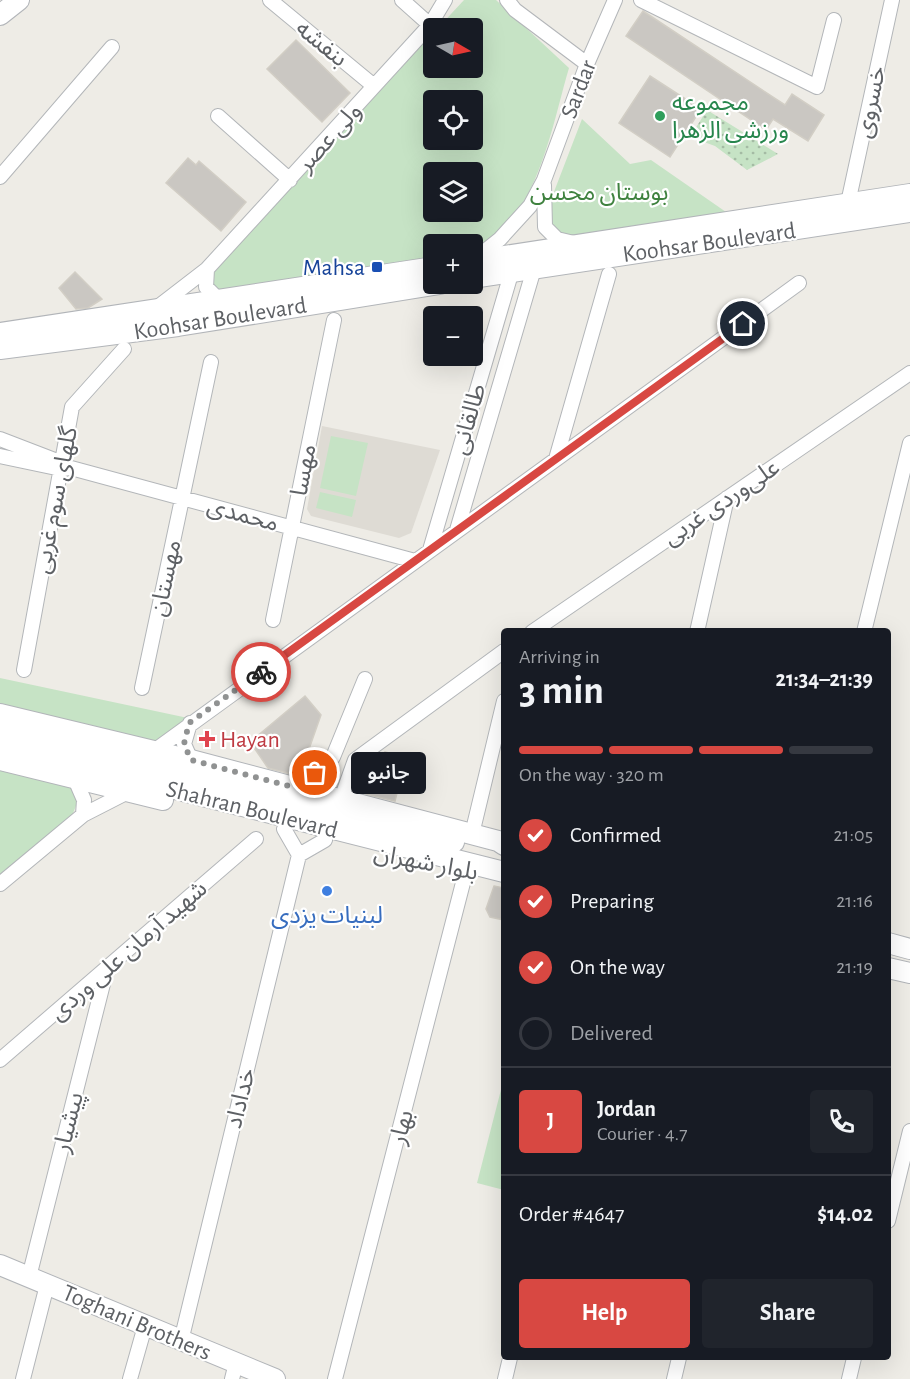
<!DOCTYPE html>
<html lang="en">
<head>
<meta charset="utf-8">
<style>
	:root { --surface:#171b24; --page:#20242c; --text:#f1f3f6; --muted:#9ea1a6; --line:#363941; --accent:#d84842 }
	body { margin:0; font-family:"Alegreya Sans","Noto Sans Arabic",sans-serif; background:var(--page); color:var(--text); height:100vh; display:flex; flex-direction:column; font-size:22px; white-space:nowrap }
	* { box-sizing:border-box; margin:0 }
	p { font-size:20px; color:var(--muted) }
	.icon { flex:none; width:33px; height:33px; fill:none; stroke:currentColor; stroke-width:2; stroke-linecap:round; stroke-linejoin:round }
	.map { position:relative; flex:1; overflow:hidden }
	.details { position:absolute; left:501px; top:628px; width:390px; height:732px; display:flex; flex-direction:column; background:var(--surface); border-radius:6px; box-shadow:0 6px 24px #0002 }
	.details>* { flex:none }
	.needle { width:39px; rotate:99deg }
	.tools { position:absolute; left:423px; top:18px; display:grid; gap:12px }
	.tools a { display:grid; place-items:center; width:60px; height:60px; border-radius:6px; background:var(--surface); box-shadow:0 6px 24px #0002; font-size:30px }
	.pin { position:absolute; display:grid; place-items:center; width:51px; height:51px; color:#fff; margin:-26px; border:3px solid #fff; border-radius:50%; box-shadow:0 2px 6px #0007 }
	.courier { position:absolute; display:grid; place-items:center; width:60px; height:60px; margin:-30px; border:4px solid #d84842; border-radius:50%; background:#fff; color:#222; box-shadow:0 2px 8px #0007 }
	.bubble { position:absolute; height:42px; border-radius:6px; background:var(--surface); box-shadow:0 6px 24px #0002; font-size:20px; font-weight:600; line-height:42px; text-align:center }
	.overview em { font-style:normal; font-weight:600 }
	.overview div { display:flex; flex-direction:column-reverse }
	.overview { display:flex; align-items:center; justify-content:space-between; height:102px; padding:0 18px }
	h1 { font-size:39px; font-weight:600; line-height:45px }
	.bar { display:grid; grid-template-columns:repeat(4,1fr); gap:9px 6px; align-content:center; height:72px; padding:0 18px }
	.bar i { height:8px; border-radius:4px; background:var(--line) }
	.bar .active { background:var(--accent) }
	.bar p { grid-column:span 4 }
	.line { display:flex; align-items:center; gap:15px; padding:0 18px; border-top:2px solid var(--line) }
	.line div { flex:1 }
	.round { display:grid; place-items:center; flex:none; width:63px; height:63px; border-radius:6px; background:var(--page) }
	ol { padding:0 18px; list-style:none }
	li { display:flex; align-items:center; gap:18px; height:66px }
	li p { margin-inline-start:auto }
	li .icon { padding:6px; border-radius:50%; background:var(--accent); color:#fff; stroke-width:4 }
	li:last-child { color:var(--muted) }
	li i { width:33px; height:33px; border:3px solid var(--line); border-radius:50% }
	.button { display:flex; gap:12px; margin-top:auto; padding:12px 18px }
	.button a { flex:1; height:69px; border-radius:6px; background:var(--accent); color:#fff; font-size:24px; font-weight:600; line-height:69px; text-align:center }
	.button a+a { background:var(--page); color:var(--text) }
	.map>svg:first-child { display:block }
</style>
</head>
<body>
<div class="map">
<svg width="910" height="1379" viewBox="0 0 910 1379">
	<defs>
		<pattern id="grass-dots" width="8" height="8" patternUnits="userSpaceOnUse" patternTransform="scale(1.5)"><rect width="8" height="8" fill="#c6e3c5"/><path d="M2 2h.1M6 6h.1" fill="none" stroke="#a4bba4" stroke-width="1.8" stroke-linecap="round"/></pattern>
	</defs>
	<rect width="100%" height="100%" fill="#eeece6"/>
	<path fill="#dedbd4" d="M322 426 440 450 411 533 399 538 311 516 307 509Z"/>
	<path fill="url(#grass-dots)" d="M707 110 778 154 747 170 715 146 690 137Z"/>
	<path fill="#c6e3c5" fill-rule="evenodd" d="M464 0H496L569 68C551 128 537 223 473 250L472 244H434L433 258 226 294 213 289 211 275 433 33 434 68H472V28H438ZM434 100H472V140H434ZM434 172H472V212H434Z
		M582 119 630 164 651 160 726 212 569 239 552 231 547 210Z
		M331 436 368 443 356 496 320 488Z
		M320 492 356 500 352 517 316 508Z
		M0 678 188 718 161 739 147 744 0 709Z
		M0 764 69 782 78 801 71 818 0 876Z
		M504 1078V1190L477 1183Z"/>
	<path fill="#cac7c2" stroke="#d2cec5" stroke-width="1.5" d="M643 11 785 105 792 94 824 115 808 141 773 119 766 130 626 36Z
		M296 40 350 93 322 122 267 69Z
		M650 76 701 109 670 157 619 123Z
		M188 158 196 165 199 161 246 202 221 231 166 183Z
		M75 272 102 299 88 308 76 309 59 288Z
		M305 696 321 715 302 769 291 774 268 768 250 742Z
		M385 752 406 757 395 801 366 794 372 767 381 769Z
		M494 886 504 888V920L490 917 486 909Z"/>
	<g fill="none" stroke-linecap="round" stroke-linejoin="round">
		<g stroke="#b3b6b9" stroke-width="16">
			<path id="street" d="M270 0 374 86
				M402 0 430 25
				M507 0 515 10 587 64
				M641 0 817 87 834 20
				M218 116 290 180
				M0 177 112 47
				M544 185 545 227 557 239 574 243
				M848 203 892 0
				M475 259 500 239 530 206 544 180 587 64 615 0
				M207 269 206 287 215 296 224 299
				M159 306 207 269 430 25 445 0
				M0 439 65 464
				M0 456 61 469 71 468 415 561
				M556 459 609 274
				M457 530 536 262
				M430 550 513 267
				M273 620 334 320
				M532 632 910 373
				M697 632 727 498
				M864 632 910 443
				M24 670 72 407 124 349
				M142 688 211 362
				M190 723 184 744 191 760
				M154 751 799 283
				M74 777 84 800 83 815
				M289 785 322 769 333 757 365 679
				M341 799 355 760 504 651
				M284 829 299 855 325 840
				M472 834 504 701
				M0 884 83 815 128 792
				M0 1060 256 839
				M888 1221 910 1131
				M29 1277 107 968
				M181 1341 299 855
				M23 1379 47 1285
				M130 1379 145 1326
				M232 1379 236 1363
				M335 1379 465 875
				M505 1379 510 1358
				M674 1379 679 1358
				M849 1379 854 1358"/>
		</g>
		<g stroke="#b2b5b9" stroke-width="22">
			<path id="secondary" d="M0 15 19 0
				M472 261 910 194
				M472 278 910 212
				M0 333 434 267
				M0 349 178 326 440 284
				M0 714 191 760 498 841 504 845
				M0 730 454 842
				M0 745 504 872
				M0 760 163 800
				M888 943 910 949
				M888 968 910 973
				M0 1265 275 1379"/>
		</g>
		<use href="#street" stroke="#fff" stroke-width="14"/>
		<use href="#secondary" stroke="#fff" stroke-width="20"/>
	</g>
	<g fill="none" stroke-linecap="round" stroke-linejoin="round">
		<path stroke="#909292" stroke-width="6" stroke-dasharray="0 10.8" d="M261 672 189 723 184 744 191 760 289 786 315 773"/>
		<path stroke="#d84842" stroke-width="8" d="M261 672 743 324"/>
	</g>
	<circle fill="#2e9e5b" stroke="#fff" stroke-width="2" cx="660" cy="116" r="6"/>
	<rect fill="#1a4fb4" stroke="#fff" stroke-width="2" x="371" y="261" width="12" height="12" rx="3"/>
	<path fill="#e0444e" stroke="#fff" stroke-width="2" d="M204 730h6v6h6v6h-6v6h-6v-6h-6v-6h6z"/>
	<circle fill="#3f7fe0" stroke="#fff" stroke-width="2" cx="327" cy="891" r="6"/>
	<g text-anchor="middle" stroke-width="4.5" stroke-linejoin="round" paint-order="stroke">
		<g font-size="24" fill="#5e6165" stroke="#fff">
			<text transform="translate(322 43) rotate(39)" y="8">بنفشه</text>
			<text transform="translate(578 89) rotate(-69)" y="8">Sardar</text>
			<text transform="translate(870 102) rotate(-78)" y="8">خسروی</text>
			<text transform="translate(329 137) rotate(-48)" y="8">ولی عصر</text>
			<text transform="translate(709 242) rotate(-8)" y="8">Koohsar Boulevard</text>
			<text transform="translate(220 318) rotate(-9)" y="8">Koohsar Boulevard</text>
			<text transform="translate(468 419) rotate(-74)" y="8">طالقانی</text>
			<text transform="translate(303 470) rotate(-79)" y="8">مهسا</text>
			<text transform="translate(55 500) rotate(-79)" y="8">گلهای سوم غربی</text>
			<text transform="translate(721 502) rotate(-34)" y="8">علی‌وردی غربی</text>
			<text transform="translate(243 514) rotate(15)" y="8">محمدی</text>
			<text transform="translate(165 578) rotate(-78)" y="8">مهستان</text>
			<text transform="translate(252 809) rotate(14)" y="8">Shahran Boulevard</text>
			<text transform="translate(426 862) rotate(11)" y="8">بلوار شهران</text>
			<text transform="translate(128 950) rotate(-41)" y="8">شهید آرمان علی وردی</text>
			<text transform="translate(240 1098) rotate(-76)" y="8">خداداد</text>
			<text transform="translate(68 1122) rotate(-76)" y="8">پیشیار</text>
			<text transform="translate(401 1127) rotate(-75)" y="8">بهار</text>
			<text transform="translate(137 1322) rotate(23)" y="8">Toghani Brothers</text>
		</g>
		<g font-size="24" fill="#27864d" stroke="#fff" text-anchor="start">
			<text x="672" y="110">مجموعه<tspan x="672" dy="28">ورزشی الزهرا</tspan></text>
		</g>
		<g font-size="24" fill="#3f823f" stroke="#fff">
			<text x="599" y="200">بوستان محسن</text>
		</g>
		<g font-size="24" fill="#164399" stroke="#fff" text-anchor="end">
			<text x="365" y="275">Mahsa</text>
		</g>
		<g font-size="24" fill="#be3a42" stroke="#fff" text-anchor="start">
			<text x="220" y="747">Hayan</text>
		</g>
		<g font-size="24" fill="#366cbe" stroke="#fff">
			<text x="327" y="923">لبنیات یزدی</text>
		</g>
	</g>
</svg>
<div class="tools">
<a><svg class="needle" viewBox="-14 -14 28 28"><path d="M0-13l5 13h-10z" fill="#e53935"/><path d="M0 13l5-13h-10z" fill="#9ea1a6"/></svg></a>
<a><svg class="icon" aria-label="locate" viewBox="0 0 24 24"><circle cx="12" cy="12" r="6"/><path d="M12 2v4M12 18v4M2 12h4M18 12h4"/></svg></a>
<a><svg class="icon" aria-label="layers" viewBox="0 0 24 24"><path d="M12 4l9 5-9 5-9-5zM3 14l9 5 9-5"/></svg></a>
<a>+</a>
<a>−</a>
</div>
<div class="pin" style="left:315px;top:773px;background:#ea580c"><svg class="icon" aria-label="bag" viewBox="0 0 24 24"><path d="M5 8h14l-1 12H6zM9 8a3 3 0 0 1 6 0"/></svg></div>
<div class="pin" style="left:743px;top:324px;background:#1f2937"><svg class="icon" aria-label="home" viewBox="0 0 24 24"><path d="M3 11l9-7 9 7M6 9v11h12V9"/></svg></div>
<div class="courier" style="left:261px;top:672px"><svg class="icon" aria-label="bike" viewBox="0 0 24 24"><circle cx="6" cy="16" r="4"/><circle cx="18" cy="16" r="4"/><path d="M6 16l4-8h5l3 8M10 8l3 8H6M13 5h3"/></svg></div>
<div class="bubble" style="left:351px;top:752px;width:75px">جانبو</div>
<section class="details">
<div class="overview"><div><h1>3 min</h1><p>Arriving in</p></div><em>21:34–21:39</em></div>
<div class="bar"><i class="active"></i><i class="active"></i><i class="active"></i><i></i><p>On the way · 320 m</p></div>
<ol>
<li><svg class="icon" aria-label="check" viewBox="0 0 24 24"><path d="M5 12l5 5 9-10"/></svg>Confirmed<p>21:05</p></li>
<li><svg class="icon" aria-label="check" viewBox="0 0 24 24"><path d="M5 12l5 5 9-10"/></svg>Preparing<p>21:16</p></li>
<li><svg class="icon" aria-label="check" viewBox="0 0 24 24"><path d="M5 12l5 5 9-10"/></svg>On the way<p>21:19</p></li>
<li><i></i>Delivered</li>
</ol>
<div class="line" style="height:108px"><b class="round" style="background:var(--accent);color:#fff">J</b><div><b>Jordan</b><p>Courier · 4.7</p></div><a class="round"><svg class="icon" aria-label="phone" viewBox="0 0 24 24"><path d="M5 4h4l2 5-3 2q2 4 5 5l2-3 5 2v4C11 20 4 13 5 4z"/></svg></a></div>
<div class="line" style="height:78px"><div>Order #4647</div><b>$14.02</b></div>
<div class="button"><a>Help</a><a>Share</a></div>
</section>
</div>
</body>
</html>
